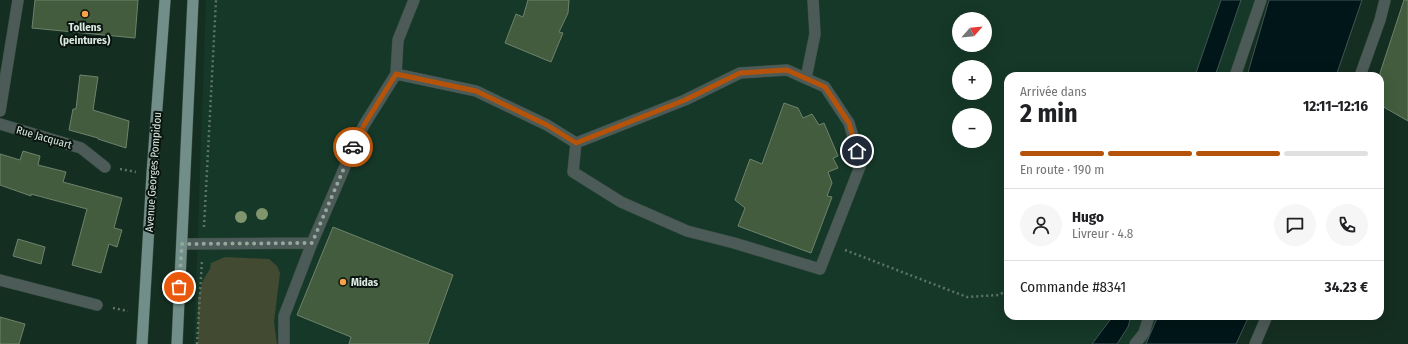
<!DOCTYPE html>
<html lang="fr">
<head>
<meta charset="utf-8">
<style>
	:root { --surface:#fff; --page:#f6f6f6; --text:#202124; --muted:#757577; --line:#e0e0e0; --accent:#b45309 }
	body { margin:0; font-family:"Fira Sans Condensed",sans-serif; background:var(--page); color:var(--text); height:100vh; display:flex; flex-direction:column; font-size:15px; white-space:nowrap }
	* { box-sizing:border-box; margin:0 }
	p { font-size:13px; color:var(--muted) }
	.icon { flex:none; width:22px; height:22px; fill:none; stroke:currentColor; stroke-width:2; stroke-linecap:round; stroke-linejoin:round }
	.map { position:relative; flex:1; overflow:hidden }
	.drawer { position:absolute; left:1004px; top:72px; width:380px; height:248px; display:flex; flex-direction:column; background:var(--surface); border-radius:12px; box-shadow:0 4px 16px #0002 }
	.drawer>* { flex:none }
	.needle { width:26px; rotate:63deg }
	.fabs { position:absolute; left:952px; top:12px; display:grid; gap:8px }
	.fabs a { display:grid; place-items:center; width:40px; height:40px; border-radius:50%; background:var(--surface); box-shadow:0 4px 16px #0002; font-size:20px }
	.pin { position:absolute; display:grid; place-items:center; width:34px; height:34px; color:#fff; margin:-17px; border:2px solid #fff; border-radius:50%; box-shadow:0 1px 4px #0007 }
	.courier { position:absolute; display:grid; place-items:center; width:40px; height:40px; margin:-20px; border:3px solid #b45309; border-radius:50%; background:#fff; color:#222; box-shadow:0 1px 5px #0007 }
	.overview em { font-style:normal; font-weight:700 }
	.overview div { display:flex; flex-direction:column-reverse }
	.overview { display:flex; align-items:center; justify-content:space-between; height:68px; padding:0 16px }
	h1 { font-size:26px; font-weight:700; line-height:30px }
	.bar { display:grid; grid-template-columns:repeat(4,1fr); gap:6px 4px; align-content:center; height:48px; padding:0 16px }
	.bar i { height:5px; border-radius:3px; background:var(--line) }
	.bar .current { background:var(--accent) }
	.bar p { grid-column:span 4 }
	.line { display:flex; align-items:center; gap:10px; padding:0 16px; border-top:1px solid var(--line) }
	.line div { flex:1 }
	.round { display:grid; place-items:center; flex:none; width:42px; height:42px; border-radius:21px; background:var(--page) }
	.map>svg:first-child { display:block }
</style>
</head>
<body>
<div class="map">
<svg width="1408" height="344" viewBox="0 0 1408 344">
	<rect width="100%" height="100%" fill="#152e22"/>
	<path fill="#163828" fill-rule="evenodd" d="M206 0H1261L1244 76H1008V316H1168L1148 344H194ZM959 19H985V45H959ZM959 67H985V93H959ZM959 115H985V141H959Z"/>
	<path fill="#434a32" d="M225 257 269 259 277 266 280 273 274 322 277 344H198V298L203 280 210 269 211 263Z"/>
	<path fill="#001618" stroke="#415554" d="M1221 0H1241L1215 76H1195Z
		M1269 0H1362L1336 76H1247Z
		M1111 316H1131L1128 327 1117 344H1092L1110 320Z
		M1158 316H1249L1236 344H1146Z"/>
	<path fill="#425c3d" stroke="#6f826c" d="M35 0H138L135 38 32 28Z
		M528 0H569L568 13 559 32 563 33 551 62 505 43 516 14 523 17Z
		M1404 0H1408V121L1380 105V73Z
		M80 75 98 77 93 110 129 121 126 148 98 139V138L69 130 73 109H76Z
		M784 103 798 108 803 118 812 114 819 125 824 123 838 156 833 158 838 168 828 172 832 183 827 196 832 197 811 253 738 226 745 208 735 200 750 159 762 164Z
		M23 151 40 156 38 165 66 172 63 182 122 198 114 228 122 230 117 247 109 244 101 273 72 265 87 209 31 194V196L0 185V154L20 160Z
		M333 227 453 275 428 344H349L351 337 297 315Z
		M18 239 45 247 41 264 13 256Z
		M0 317 25 324 19 344H0Z"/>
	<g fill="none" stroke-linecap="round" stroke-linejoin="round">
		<g stroke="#354c41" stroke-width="12">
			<path id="service" d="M396 74 476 91 547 125 576 143 685 100 740 73 787 70 825 87 849 123 861 164 820 269 734 243 687 231 621 202 573 172 576 143
				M806 78 815 34 813 0
				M353 148 364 125 396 74 398 40 414 0"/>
		</g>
		<g stroke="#354c41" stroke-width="12">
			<path id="minor" d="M1235 76 1261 0
				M1360 76 1380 20 1385 0
				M0 111 18 0
				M0 124 81 148 105 167
				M182 244 312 243
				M0 280 97 305
				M284 344V316L312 243 353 148
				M1135 344 1144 333 1149 316
				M1255 344 1267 316"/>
		</g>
		<g stroke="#354c41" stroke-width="12">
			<path id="primary" d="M142 344 152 174 165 0
				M177 344 193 0"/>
		</g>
		<path stroke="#5f7469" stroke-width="2.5" stroke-dasharray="2 3" stroke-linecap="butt" d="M120 169 136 172
			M204 227 216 0
			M845 250 967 297 999 295 1008 290
			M113 308 128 311
			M197 344 202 260"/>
		<use href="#service" stroke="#4d5b58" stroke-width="11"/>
		<use href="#minor" stroke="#4d5b58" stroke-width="11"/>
		<use href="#primary" stroke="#718e88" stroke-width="11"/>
	</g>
	<g fill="#80956c">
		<circle cx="262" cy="214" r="6"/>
		<circle cx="241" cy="217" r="6"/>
	</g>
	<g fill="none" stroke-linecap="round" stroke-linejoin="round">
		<path stroke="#95a89e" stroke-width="4" stroke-dasharray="0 7.2" d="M179 287 182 244 312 243 353 147"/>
		<path stroke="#b45309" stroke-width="5" d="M353 147 364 125 396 74 476 91 547 125 576 143 685 100 740 73 787 70 825 87 849 123 857 151"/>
	</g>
	<g fill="#f9a04c" stroke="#09140e" stroke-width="1.5">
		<circle cx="85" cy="14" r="4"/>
		<circle cx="343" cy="282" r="4"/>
	</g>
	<g text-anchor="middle" stroke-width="4" stroke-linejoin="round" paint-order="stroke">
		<g font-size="11" font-weight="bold" fill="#dae9e1" stroke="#09140e">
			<text x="85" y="31">Tollens<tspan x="85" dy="13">(peintures)</tspan></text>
			<text x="351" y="286" text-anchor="start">Midas</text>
		</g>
		<g font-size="11" fill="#dae9e1" stroke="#09140e">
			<text transform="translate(44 137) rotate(16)" y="4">Rue Jacquart</text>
			<text transform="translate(153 172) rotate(-86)" y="4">Avenue Georges Pompidou</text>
		</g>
	</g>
</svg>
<div class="fabs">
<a><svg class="needle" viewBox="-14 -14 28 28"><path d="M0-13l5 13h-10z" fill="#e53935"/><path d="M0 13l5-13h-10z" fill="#757577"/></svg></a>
<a>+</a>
<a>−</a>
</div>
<div class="pin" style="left:179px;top:287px;background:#ea580c"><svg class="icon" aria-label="bag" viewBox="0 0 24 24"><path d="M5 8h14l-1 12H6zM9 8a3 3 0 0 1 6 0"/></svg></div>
<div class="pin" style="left:857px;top:151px;background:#1f2937"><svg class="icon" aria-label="home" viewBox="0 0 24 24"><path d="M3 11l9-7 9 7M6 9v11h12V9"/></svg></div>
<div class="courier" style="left:353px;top:147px"><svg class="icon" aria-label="car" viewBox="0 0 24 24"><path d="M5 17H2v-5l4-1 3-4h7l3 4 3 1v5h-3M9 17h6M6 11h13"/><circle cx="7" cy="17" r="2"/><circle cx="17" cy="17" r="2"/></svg></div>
<section class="drawer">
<div class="overview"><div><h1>2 min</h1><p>Arrivée dans</p></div><em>12:11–12:16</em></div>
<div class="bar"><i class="current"></i><i class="current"></i><i class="current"></i><i></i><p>En route · 190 m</p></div>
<div class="line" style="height:72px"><a class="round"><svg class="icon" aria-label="person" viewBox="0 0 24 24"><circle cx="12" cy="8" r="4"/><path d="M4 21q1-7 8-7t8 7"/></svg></a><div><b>Hugo</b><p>Livreur · 4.8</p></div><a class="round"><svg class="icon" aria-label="chat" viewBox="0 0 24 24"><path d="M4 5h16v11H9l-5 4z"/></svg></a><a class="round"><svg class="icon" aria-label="phone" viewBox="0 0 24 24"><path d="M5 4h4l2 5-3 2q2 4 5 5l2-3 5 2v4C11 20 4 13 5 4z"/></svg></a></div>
<div class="line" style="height:52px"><div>Commande #8341</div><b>34.23 €</b></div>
</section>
</div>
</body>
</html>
